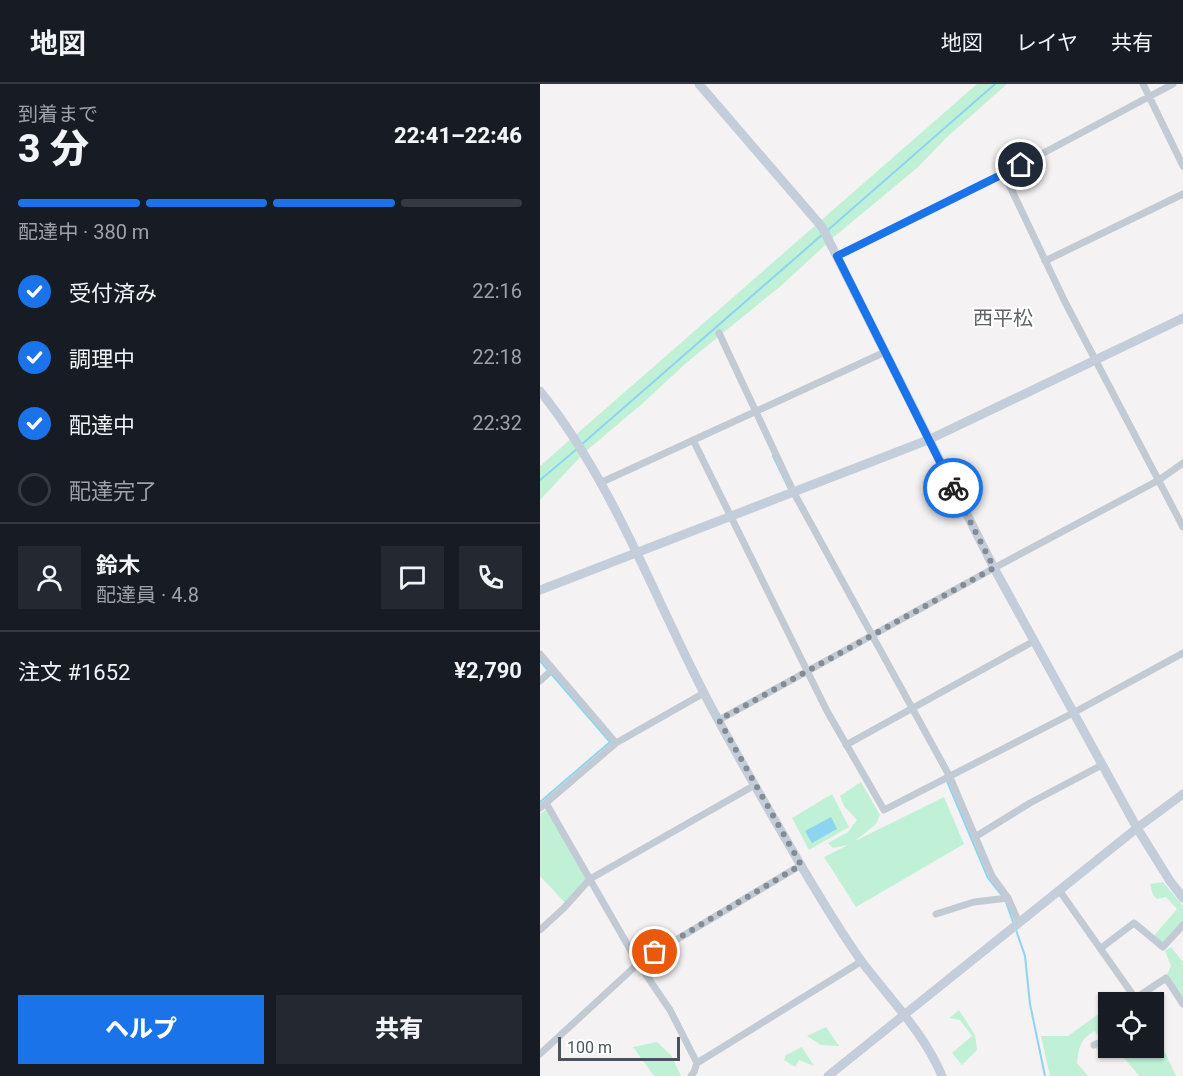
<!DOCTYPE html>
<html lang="ja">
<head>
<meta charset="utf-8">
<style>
	:root { --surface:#171b24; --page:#242831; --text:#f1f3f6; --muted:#9ea1a6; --line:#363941; --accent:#1a73e8 }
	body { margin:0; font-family:Roboto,"Noto Sans JP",sans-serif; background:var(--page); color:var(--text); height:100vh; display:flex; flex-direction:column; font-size:22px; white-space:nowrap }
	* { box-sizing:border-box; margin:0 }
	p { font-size:20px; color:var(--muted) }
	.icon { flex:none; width:33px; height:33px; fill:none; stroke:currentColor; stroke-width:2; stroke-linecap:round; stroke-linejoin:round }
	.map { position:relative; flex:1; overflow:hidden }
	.sheet { display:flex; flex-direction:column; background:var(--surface); width:540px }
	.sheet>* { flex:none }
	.buttons { position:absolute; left:558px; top:908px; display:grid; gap:12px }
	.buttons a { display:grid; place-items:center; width:66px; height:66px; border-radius:0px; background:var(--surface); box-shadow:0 2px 4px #0004; font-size:30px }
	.scale { position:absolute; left:18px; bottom:15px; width:122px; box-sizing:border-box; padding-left:6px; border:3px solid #495360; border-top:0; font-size:16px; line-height:21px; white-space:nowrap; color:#495360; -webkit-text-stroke:4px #fff; paint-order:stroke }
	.pin { position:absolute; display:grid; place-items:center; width:51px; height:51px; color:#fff; margin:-26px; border:3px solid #fff; border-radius:50%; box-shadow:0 2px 6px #0007 }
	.courier { position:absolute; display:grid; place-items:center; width:60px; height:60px; margin:-30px; border:4px solid #1a73e8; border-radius:50%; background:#fff; color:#222; box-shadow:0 2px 8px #0007 }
	.headline em { font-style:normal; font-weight:800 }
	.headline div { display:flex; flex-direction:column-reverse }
	.headline { display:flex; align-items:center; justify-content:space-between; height:102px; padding:0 18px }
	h1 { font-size:39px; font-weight:800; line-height:45px }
	.bar { display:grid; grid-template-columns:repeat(4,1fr); gap:9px 6px; align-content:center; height:72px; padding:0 18px }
	.bar i { height:8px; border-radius:4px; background:var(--line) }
	.bar .active { background:var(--accent) }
	.bar p { grid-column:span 4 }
	.line { display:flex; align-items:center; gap:15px; padding:0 18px; border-top:2px solid var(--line) }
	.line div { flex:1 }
	.round { display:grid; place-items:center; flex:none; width:63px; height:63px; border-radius:0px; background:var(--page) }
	ol { padding:0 18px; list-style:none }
	li { display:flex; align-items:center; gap:18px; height:66px }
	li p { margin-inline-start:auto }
	li .icon { padding:6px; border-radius:50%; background:var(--accent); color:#fff; stroke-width:4 }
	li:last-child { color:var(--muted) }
	li i { width:33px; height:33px; border:3px solid var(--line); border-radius:50% }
	.cta { display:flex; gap:12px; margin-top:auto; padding:12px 18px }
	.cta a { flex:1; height:69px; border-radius:0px; background:var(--accent); color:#fff; font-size:24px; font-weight:800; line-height:69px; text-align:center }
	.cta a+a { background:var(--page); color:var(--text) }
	header { display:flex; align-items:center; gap:36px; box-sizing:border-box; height:84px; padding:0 30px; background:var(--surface); border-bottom:2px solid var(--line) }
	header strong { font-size:28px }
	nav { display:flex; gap:33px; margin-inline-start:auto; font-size:21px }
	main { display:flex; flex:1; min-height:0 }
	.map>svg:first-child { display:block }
</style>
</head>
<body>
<header>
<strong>地図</strong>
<nav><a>地図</a><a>レイヤ</a><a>共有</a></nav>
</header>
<main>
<section class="sheet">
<div class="headline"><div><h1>3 分</h1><p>到着まで</p></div><em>22:41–22:46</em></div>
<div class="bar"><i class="active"></i><i class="active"></i><i class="active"></i><i></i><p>配達中 · 380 m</p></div>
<ol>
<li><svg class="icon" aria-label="check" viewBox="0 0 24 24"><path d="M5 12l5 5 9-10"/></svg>受付済み<p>22:16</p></li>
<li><svg class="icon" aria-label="check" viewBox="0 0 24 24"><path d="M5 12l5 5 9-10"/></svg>調理中<p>22:18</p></li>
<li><svg class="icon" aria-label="check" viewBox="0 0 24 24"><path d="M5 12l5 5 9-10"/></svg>配達中<p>22:32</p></li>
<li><i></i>配達完了</li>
</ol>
<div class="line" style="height:108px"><a class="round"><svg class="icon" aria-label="person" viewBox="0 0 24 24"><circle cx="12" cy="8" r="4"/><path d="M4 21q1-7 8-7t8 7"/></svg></a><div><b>鈴木</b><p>配達員 · 4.8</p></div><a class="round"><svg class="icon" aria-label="chat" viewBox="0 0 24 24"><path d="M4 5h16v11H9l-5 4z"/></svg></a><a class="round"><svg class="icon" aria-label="phone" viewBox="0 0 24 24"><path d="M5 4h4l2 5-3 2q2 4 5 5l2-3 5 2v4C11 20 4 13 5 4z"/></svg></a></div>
<div class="line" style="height:78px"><div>注文 #1652</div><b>¥2,790</b></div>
<div class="cta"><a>ヘルプ</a><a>共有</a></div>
</section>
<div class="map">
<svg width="643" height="992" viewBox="0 0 643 992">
	<rect width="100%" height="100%" fill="#f4f2f2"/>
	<path fill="#c0f1d7" d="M437 0H467L406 54 377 84 295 152 243 200 145 280 103 319 45 368 0 416V382Z
		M321 698 340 731 336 740 315 757 404 713 424 760 316 823 284 773 308 761 293 764 288 759 308 748 317 736 304 722 300 712Z
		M292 710 309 743 269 766 252 734Z
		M9 724 50 795 27 821 0 792V730Z
		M623 798 643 822V842L623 863 612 854 637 825 626 813 617 815 613 811 610 800Z
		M631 863 643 878V920L626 893 631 882 625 867Z
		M419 926 435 951 437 966 422 981 412 969 432 952 420 936 409 934Z
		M557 931 568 943V963H614V945L636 992H599L580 969 561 971 554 961 564 957 554 947C540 956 539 963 537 979L548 992H510L501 952H528Z
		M286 943 299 962 281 961 267 952Z
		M117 958 131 971 141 992H114L93 963Z
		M262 963 274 982 259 976 255 983 244 976 246 971Z"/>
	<path fill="#8cd4ef" d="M291 733 297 745 272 759 265 747Z"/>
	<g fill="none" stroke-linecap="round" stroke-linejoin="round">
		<path stroke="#8cd4ef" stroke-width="2" d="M288 146 455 0
			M41 361 283 150
			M233 372 250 407
			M0 396 37 365
			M0 577 70 658 0 718
			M407 697 448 794 463 813
			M466 818 473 838
			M476 846 485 872 490 920 505 992"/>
		<path stroke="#c2cbd3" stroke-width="7" d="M603 0 643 82
			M464 90 525 218 643 443
			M297 172 464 90 633 0
			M505 177 643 110
			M179 249 254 409 410 693 452 792 468 814 479 839
			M153 356 287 627 344 726 533 629 643 569
			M60 399 345 268
			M0 570 76 659
			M0 597 13 585
			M179 636 454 484 619 396 643 379
			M306 661 494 557
			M6 719 98 879 130 926 157 979 322 877
			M0 724 76 659 164 609
			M435 753 490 719 562 681
			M519 806 598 918
			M396 830 434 818 468 814
			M0 846 24 824 50 795 215 701
			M561 864 594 839 623 863 643 841
			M596 914 626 894 643 920
			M614 945 620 957
			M554 961 568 955
			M0 970 101 877 261 781
			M151 992 154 988 157 979"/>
		<path stroke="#c4cdda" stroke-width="9" d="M159 0 282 143 454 484 597 744 630 797 643 814
			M0 307C71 395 112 508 164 609 193 666 227 722 259 778 279 812 299 846 322 878 350 915 384 949 402 992
			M0 506 388 356 643 234
			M288 992 597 744 643 710"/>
	</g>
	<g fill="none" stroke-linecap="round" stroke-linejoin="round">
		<path stroke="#858b93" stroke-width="6" stroke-dasharray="0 10.8" d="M115 868 261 781 179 636 454 484 413 404"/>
		<path stroke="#1a73e8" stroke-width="8" d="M413 404 297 172 481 81"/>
	</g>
	<g text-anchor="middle" stroke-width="4.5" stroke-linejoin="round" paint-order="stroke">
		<g font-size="20" fill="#5e6167" stroke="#fff">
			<text x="463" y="241">西平松</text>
		</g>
	</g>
</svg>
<div class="buttons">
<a><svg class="icon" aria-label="locate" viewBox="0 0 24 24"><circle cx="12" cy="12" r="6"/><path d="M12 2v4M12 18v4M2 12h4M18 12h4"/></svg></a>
</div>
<div class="scale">100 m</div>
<div class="pin" style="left:115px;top:868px;background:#ea580c"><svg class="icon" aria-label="bag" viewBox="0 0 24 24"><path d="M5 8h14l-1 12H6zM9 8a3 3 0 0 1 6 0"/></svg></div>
<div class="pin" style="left:481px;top:81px;background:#1f2937"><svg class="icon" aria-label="home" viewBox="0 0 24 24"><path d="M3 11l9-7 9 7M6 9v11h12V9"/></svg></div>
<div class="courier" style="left:413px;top:404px"><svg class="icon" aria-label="bike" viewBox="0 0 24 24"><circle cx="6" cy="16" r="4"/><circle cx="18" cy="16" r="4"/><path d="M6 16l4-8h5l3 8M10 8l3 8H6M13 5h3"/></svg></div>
</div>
</main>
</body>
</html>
